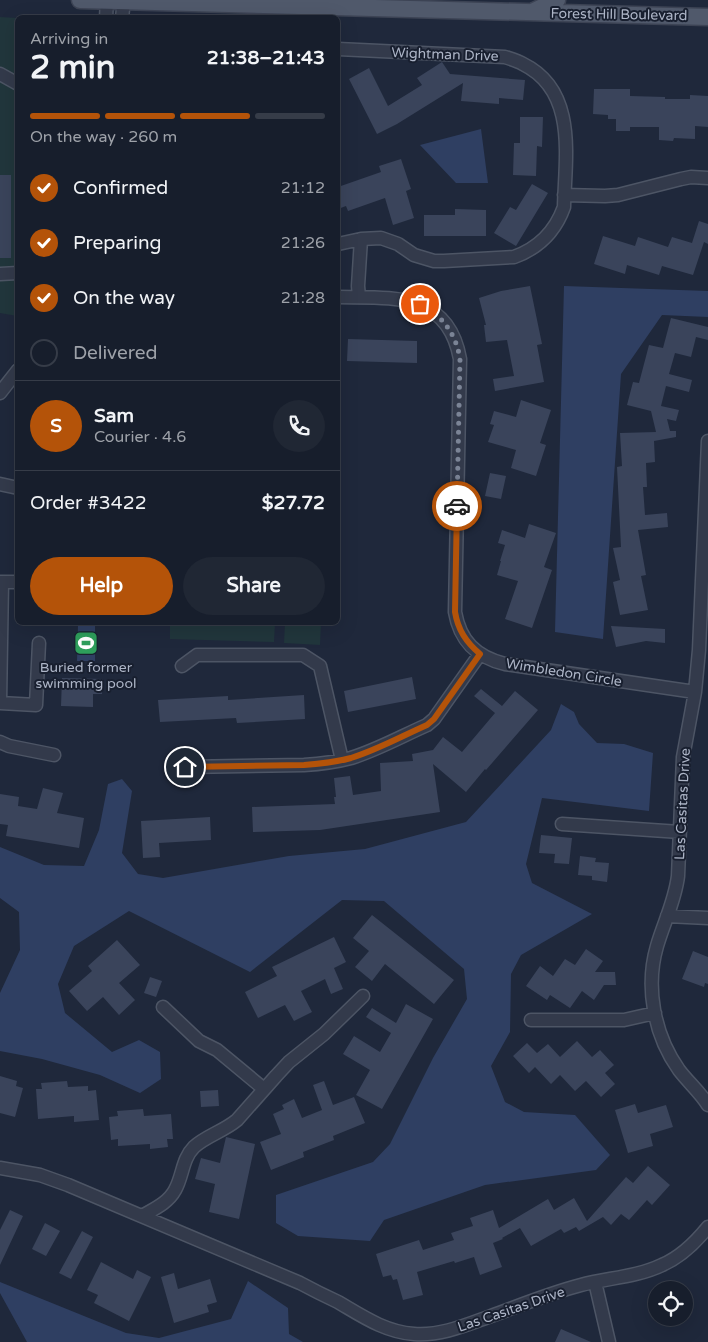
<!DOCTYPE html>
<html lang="en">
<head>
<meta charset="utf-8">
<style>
	:root { --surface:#171e2c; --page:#202734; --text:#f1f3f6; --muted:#9ea2a9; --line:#363c48; --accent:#b45309 }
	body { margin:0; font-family:"Varela Round",sans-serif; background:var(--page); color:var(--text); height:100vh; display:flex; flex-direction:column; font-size:19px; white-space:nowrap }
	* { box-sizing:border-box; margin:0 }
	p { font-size:16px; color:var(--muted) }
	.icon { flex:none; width:28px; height:28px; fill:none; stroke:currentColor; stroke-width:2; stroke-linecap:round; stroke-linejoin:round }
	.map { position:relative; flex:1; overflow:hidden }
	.panel { position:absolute; left:15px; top:15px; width:325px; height:610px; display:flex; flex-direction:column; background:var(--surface); border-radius:8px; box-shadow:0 5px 20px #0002,0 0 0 1px var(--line) }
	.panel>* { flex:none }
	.controls { position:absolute; left:648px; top:1281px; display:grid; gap:10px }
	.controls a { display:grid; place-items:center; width:45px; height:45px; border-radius:50%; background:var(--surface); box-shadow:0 5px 20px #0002,0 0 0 1px var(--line); font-size:25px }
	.pin { position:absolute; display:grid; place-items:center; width:42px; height:42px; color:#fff; margin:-21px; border:2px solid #fff; border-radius:50%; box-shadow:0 1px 5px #0007 }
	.courier { position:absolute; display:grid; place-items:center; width:50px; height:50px; margin:-25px; border:4px solid #b45309; border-radius:50%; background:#fff; color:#222; box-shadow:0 1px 6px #0007 }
	.head em { font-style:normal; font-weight:700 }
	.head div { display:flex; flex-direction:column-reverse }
	.head { display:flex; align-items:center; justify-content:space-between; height:85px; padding:0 15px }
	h1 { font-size:32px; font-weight:700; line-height:38px }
	.bar { display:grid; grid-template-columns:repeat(4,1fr); gap:8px 5px; align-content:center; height:60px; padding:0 15px }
	.bar i { height:6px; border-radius:4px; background:var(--line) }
	.bar .current { background:var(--accent) }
	.bar p { grid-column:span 4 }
	.line { display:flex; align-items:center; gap:12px; padding:0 15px; border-top:1px solid var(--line) }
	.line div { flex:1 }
	.round { display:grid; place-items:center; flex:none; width:52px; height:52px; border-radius:26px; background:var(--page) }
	ol { padding:0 15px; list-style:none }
	li { display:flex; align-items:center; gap:15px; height:55px }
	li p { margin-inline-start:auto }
	li .icon { padding:5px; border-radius:50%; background:var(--accent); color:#fff; stroke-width:4 }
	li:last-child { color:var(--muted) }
	li i { width:28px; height:28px; border:2px solid var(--line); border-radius:50% }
	.cta { display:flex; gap:10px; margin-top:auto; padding:10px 15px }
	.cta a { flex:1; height:58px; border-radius:30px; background:var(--accent); color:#fff; font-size:20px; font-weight:700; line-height:58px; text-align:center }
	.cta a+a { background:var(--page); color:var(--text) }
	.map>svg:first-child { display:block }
</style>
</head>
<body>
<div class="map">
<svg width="708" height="1342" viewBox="0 0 708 1342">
	<rect width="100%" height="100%" fill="#1f283b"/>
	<path fill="#21363c" d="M0 17 17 18V316L0 313Z
		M170 623H275L274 642 170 639Z
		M285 623H321L320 645 284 643Z"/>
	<path fill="#2f3f62" d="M481 129 488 183H456L420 145Z
		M564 286 708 291V317L662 315 621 374 603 639 555 632Z
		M78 625H95V661H77Z
		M561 704 574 712 579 724 597 743 624 744 653 753 649 811 542 798 526 864 532 883 592 914 521 955 511 974 510 1032 491 1066 505 1102 524 1112 575 1115 610 1155 596 1170 485 1185 384 1220 370 1241 298 1236 276 1223V1195L373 1162 390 1144 433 1058 467 999 464 969 384 901 342 900 250 972 129 911 74 946 58 984 65 1013 112 1052 139 1040 160 1052 161 1079 140 1093 100 1075 42 1059 0 1051V993L20 950 19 912 0 898V847L44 865 84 866 99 830 108 784 122 779 132 791 122 853 138 874 163 878 289 856 365 849 466 822 551 730Z
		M248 1281 288 1308 289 1334 303 1342H27L0 1293V1282L126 1333 159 1338 231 1319Z"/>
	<path fill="#3a445b" d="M442 62 450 74 525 80 523 100 499 98V104L461 101 463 83 397 124 377 134 349 79 369 68 388 106 422 85 417 78Z
		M594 89H630V96L665 97V99H690V95L708 96V127L695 126V139L674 138 673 141 659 140V127H630V131H616V119H608V115L593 114Z
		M520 117H543L542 147 537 146 536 176 513 175 514 143H520Z
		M401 159 411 189 406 191 414 218 393 225 385 198 348 211 346 206 338 209V187L381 172 379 166Z
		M0 175H11V258H0Z
		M532 184 548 193 516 246 494 233 510 207 516 210Z
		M455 209 486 210V236H424V215H455Z
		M699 221 708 224V244L704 242 693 275 662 266 659 275 627 265 625 274 594 264 603 236 635 246 638 237 668 247 672 237 692 243Z
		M530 286 542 344 537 345 544 382 495 391 493 379 514 376 507 340 486 342 484 325H486L479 298 501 291Z
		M671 318 708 327V340L696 337 691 357 675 353 669 374 692 380 689 392 666 386 661 406 679 410 676 421 667 419 670 431H676V437L654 441 655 462 646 463 647 487H643L645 515 667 513 668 527 638 530 646 575 641 576 648 610 620 615 613 582 620 580 613 548 621 547 617 467 622 466 620 433 656 432 651 411 627 405 633 382 639 383 649 345 663 348Z
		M348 339 417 341V363L347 361Z
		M521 400 551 410 540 443 546 445 536 476 511 468 516 450 488 442 494 425 490 424 494 411 516 417Z
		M490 473 506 476 501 499 485 496Z
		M529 524 556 533 544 567 552 570 532 628 505 619 518 581 497 575 501 561H500L505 545 498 543 502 530 525 538Z
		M611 626 665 629V643L646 641 616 647Z
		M412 677 416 699 348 712 344 691Z
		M62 678 103 679 102 694H93V707L61 706Z
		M481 689 502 706 515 691 538 710 486 770 485 769 466 792 433 764 440 812 320 830 253 832 252 807 335 804 334 797H336L334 778 350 776 353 795 381 791 380 763 413 761 412 754 433 750 443 737 462 752 495 713 474 696Z
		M304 695 305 719 237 723 236 718 160 722 158 700 228 696V700Z
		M43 788 63 793 57 813 84 818 79 848 6 836 8 825 0 824V794L19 797 18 806 37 809Z
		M210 817 211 840 159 843 160 857 143 858 141 821Z
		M541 835 572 838 569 864 554 863 555 854 539 853Z
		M580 856 596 858 595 862 609 863 607 882 592 880V876L578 875Z
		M372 915 454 980 434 1004 385 964 372 981 355 967 369 951 353 938Z
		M334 937 346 962 334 968 343 989 331 994 325 979 301 991 312 1012 294 1021 285 1005 258 1018 245 992 277 976 272 967Z
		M117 940 140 965 119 983 135 1000 119 1015 103 997 87 1011 69 991 92 971 88 966Z
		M586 949 603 961 595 972H615L616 985H604L594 1000 582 991 570 1008 550 995 547 1000 526 986 540 966 553 976 565 959 575 965Z
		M693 951 708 957V984L705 983 704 987 682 979Z
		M150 977 162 981 156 997 144 993Z
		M406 1004 433 1019 382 1109 356 1095 370 1070 343 1054 354 1036 380 1052 391 1033 366 1017 372 1008 396 1023Z
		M577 1041 592 1057 600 1050 614 1065 605 1073 615 1084 601 1097 586 1081 575 1091 560 1075 551 1084 535 1067 529 1073 513 1056 527 1043 537 1053 548 1044 560 1057Z
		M0 1076 17 1081 16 1086 23 1088 15 1117 0 1113Z
		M67 1081 68 1087 88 1086V1091L96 1090 99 1120 74 1122V1116L38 1119 36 1089H42L41 1083Z
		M324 1081 333 1105 354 1097 365 1123 333 1136 334 1140 303 1152 304 1157 271 1170 260 1142 281 1134 273 1114 284 1109 282 1105 294 1099 302 1118 322 1110 313 1085Z
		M218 1090 219 1106 201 1107 200 1091Z
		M635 1104 638 1113 666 1105 673 1127 650 1134 653 1146 628 1153 615 1110Z
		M143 1109 144 1116 171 1114 173 1139H167L168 1147 150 1149V1144L118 1146V1139L111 1140 109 1117 118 1116 117 1111Z
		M226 1137 255 1144 239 1219 209 1212 215 1184 195 1179 201 1158 220 1163Z
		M648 1166 670 1185 652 1205 647 1200 629 1220 621 1214 611 1225 603 1217 579 1231 576 1227 564 1233 561 1229 531 1246 520 1228 502 1238 503 1239 493 1243 502 1267 480 1275 474 1257 455 1263 454 1261 417 1272 423 1295 403 1300 397 1279 393 1280 391 1275 383 1277 376 1254 419 1240 423 1250 454 1240 451 1233 473 1226 470 1218 493 1210 499 1228 548 1199 554 1210 574 1198 587 1221 626 1177 633 1183Z
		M10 1210 23 1216 0 1265V1230Z
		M45 1223 60 1231 46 1256 32 1249Z
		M82 1231 93 1237 71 1279 59 1273Z
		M101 1262 133 1279 137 1270 151 1277 129 1321 94 1303 98 1295 87 1290Z
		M174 1273 178 1289 210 1279 217 1302 207 1305 209 1312 174 1323 161 1277Z
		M561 1329 591 1342H555Z"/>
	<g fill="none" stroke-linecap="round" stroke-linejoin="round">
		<g stroke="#4d5565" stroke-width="15">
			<path id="minor" d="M106 18 107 0
				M122 18 124 0
				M338 49 505 57C511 59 518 61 523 64 578 91 565 158 564 207 555 232 539 248 514 257L444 261H434L414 255 398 244 381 238 361 239 338 244
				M0 74 18 84
				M564 195 605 196 618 195 681 179 691 177 708 178
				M0 274 18 273
				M338 297C391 298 448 291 460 359L455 612C460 641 476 657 505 664L695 692
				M359 297 358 286 361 239
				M0 393 18 370
				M708 441 699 650 695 692 683 757 678 876C675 901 664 922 657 946 645 987 654 1035 679 1070 688 1082 700 1092 708 1105
				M0 484 18 488
				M0 582H18
				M2 582 0 703 36 705 39 643
				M182 666 197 655H303L320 666 342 760
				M0 742 9 746 54 755
				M185 767 304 765C320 764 336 762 351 758 377 750 402 736 427 725L434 719 480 654
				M562 824 680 832
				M667 916 708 918
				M163 1007 199 1041 217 1050 264 1089
				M531 1020H624L655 1013
				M0 1168 40 1175 68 1185 300 1283C313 1290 325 1296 338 1302 362 1316 385 1332 414 1334 441 1336 466 1325 491 1316 521 1305 550 1293 581 1285 607 1278 637 1277 662 1265 681 1257 695 1243 708 1227
				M142 1216C154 1209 168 1203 175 1190 183 1176 182 1159 194 1147 206 1136 224 1131 237 1120L276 1076 289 1062 324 1034 363 996
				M595 1282 609 1342"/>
		</g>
		<g stroke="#3c4354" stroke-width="19">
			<path id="major" d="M80 0 708 17
				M534 11 557 0"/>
		</g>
		<use href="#minor" stroke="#333a4b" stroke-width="12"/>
		<use href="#major" stroke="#50596b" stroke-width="16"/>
	</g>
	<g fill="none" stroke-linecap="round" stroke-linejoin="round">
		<path stroke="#7b8496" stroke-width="5" stroke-dasharray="0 9" d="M420 304C443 316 456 334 460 359L457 506"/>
		<path stroke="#b45309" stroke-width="6" d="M185 767 304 765C320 764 336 762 351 758 377 750 402 736 427 725L434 719 480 654C466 642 458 630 455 612L457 506"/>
	</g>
	<defs>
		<g id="stadium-square" transform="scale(1.25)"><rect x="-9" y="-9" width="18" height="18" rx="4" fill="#2e9e5b" stroke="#181f2f"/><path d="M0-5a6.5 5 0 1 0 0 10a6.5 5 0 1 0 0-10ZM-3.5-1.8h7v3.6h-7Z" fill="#fff"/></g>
	</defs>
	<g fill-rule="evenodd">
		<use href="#stadium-square" x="86" y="643"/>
	</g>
	<g text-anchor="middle" stroke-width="4" stroke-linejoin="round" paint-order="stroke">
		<g font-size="14" fill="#adb5c7" stroke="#181f2f">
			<text transform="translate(619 14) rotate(1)" y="5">Forest Hill Boulevard</text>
			<text transform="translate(445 54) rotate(2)" y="5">Wightman Drive</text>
			<text transform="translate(564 672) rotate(9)" y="5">Wimbledon Circle</text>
			<text transform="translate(682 804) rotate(-87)" y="5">Las Casitas Drive</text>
			<text transform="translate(511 1309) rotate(-19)" y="5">Las Casitas Drive</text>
		</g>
		<g font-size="14" fill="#adb5c7" stroke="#181f2f">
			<text x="86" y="672">Buried former<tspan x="86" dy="16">swimming pool</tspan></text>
		</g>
	</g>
</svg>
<div class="controls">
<a><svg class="icon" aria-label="locate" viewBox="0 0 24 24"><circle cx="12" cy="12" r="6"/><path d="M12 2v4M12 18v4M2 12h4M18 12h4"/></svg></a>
</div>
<div class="pin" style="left:420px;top:304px;background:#ea580c"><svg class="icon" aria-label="bag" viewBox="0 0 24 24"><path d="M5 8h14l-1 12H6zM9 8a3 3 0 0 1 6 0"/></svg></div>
<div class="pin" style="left:185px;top:767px;background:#1f2937"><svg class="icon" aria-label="home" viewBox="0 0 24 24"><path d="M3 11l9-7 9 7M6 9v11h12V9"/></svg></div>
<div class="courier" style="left:457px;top:506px"><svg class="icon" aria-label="car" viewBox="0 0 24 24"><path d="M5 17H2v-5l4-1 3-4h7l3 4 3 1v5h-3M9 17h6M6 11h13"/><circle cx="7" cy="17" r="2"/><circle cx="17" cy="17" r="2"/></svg></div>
<section class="panel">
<div class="head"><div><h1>2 min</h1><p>Arriving in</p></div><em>21:38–21:43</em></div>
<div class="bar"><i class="current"></i><i class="current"></i><i class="current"></i><i></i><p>On the way · 260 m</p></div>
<ol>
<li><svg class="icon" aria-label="check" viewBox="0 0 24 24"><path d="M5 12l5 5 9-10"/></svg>Confirmed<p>21:12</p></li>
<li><svg class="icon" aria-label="check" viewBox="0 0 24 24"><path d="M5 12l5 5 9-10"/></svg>Preparing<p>21:26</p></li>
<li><svg class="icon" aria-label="check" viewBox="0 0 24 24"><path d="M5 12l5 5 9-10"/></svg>On the way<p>21:28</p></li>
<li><i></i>Delivered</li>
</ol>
<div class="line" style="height:90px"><b class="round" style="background:var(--accent);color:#fff">S</b><div><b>Sam</b><p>Courier · 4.6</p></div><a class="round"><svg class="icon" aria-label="phone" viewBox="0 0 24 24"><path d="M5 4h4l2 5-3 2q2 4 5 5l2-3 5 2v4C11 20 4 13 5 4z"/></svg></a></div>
<div class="line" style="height:65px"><div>Order #3422</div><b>$27.72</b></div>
<div class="cta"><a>Help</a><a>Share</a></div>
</section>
</div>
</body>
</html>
